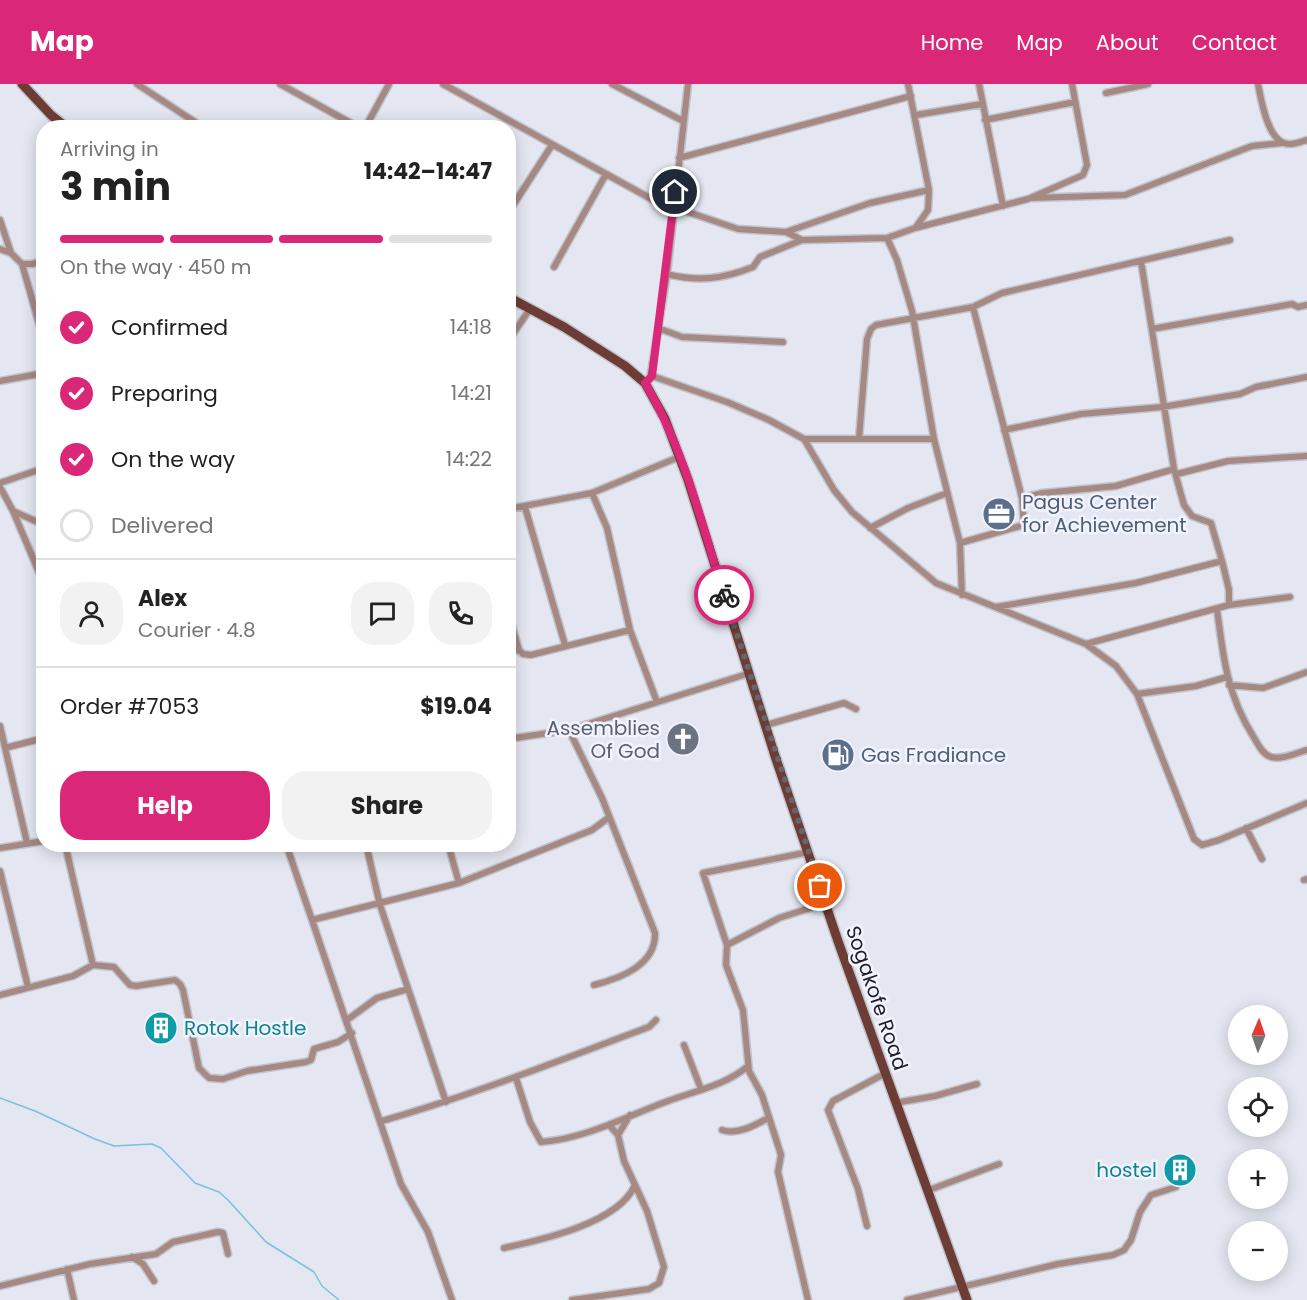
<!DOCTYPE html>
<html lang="en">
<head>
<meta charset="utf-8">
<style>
	:root { --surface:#fff; --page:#f2f2f2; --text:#222; --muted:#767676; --line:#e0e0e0; --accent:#db2777 }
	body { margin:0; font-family:Poppins,sans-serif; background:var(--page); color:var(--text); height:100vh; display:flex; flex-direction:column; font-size:22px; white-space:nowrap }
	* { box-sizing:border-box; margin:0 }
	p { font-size:20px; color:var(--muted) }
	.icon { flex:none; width:33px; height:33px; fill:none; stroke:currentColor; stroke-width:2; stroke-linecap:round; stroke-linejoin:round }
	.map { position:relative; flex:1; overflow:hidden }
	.details { position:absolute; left:36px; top:36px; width:480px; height:732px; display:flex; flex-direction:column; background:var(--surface); border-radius:24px; box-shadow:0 3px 15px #0003 }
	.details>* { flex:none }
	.needle { width:39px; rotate:2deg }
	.fabs { position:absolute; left:1228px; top:921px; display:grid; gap:12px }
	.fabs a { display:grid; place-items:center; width:60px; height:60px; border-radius:50%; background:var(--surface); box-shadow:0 3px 15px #0003; font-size:30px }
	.pin { position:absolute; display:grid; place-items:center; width:51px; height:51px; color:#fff; margin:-26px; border:3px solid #fff; border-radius:50%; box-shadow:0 2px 6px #0007 }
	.courier { position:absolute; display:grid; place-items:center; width:60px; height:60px; margin:-30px; border:4px solid #db2777; border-radius:50%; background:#fff; color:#222; box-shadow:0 2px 8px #0007 }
	.head em { font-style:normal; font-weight:700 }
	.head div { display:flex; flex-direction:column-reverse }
	.head { display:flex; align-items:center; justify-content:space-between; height:102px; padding:0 24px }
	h1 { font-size:39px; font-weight:700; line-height:45px }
	.bar { display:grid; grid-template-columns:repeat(4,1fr); gap:9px 6px; align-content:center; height:72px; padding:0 24px }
	.bar i { height:8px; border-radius:4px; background:var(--line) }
	.bar .selected { background:var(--accent) }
	.bar p { grid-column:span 4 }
	.line { display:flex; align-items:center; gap:15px; padding:0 24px; border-top:2px solid var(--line) }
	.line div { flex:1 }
	.round { display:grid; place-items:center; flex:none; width:63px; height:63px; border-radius:24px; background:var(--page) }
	ol { padding:0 24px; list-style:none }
	li { display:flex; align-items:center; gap:18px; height:66px }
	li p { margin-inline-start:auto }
	li .icon { padding:6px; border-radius:50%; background:var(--accent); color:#fff; stroke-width:4 }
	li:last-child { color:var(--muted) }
	li i { width:33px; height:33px; border:3px solid var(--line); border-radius:50% }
	.primary-button { display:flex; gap:12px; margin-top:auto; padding:12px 24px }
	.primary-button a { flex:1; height:69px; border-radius:24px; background:var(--accent); color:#fff; font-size:24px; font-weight:700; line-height:69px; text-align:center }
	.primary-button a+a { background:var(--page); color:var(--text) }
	header { display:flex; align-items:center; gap:36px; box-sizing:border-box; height:84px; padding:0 30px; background:var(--accent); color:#fff }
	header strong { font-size:28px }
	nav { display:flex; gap:33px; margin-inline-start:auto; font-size:21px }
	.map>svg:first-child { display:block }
</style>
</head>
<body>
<header>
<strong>Map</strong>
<nav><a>Home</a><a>Map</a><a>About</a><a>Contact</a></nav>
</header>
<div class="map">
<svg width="1307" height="1216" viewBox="0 0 1307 1216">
	<rect width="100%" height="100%" fill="#e4e6f1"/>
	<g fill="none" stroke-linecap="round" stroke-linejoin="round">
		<path stroke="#79c1db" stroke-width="1.5" d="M0 1014 35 1027 95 1055 114 1062 152 1060 161 1064 195 1099 219 1108 228 1116 266 1158 314 1188 322 1202 339 1216"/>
		<g stroke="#c1c3cc" stroke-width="9">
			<path id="minor" d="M137 0 204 44
				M280 0 360 44
				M443 0 655 117 738 145 786 148 870 119 929 106
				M612 0 683 37
				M908 0 929 106 928 126 916 143
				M979 0 1003 122
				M1258 0C1261 15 1267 53 1284 59 1291 62 1300 58 1307 56
				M1106 9 1148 0
				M916 31 982 20
				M985 36 1075 18
				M365 44 389 0
				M679 74 911 12
				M1031 114 1125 111 1252 62 1282 59
				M508 129 552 61
				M0 136 11 169 22 180
				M786 148 802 156 887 154 915 144 1028 115 1083 91 1087 81 1072 0
				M887 154 897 176 912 227 934 355 960 459 962 511
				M0 165 11 169
				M44 169 43 176 33 180H22L44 257
				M1141 177 1174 385 1184 421 1192 432 1211 439 1222 477
				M554 183 606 90
				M667 190C698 198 723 195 753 183L760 173 802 156
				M973 223 1022 414
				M658 244 682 253 783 258
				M1152 245 1292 220 1298 223 1307 221
				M508 257 530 225
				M652 292 727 318 769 336 804 355 834 406 852 428 936 499 1086 560 1116 582 1137 610 1194 755 1202 761 1219 756 1307 719
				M650 295 667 190 688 0
				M0 297 44 289
				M1004 346 1081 330 1162 323 1240 310 1256 303 1307 293
				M804 355H934
				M859 355 867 255 871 245 876 241 973 223 1002 209 1230 156
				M1177 390 1228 377 1307 372
				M0 399 44 384
				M0 403 13 427 44 500
				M592 409 607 444 630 546 657 618
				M525 423 565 561
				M508 425 592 409 679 373
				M13 427 44 441
				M870 444 908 424 947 409
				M960 459 1024 441 1022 414 1043 409 1116 402 1174 385
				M996 523 1136 499 1222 477 1229 506V521
				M1217 525C1223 572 1227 611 1253 652 1258 660 1262 670 1271 673 1282 676 1296 669 1307 666
				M508 528 519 566 523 570 531 571 630 546
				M1086 560 1229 521 1290 513
				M508 568 519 566
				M1229 601 1263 604 1307 588
				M1137 610 1196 602 1227 593
				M766 641 844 619 856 625
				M0 642 27 759
				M508 655 569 646
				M5 664 44 654
				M1246 744 1262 775
				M65 760 93 881
				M286 760 312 836
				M366 760 380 821 446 1018
				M448 760 459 799
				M0 764 44 757
				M0 787 28 903
				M1304 796 1307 795
				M727 861 779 834 826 819
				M594 901C621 894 656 881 655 849L602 714 569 646 750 589
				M0 911 73 892 93 881 114 883 130 901 136 902 175 896 180 900 183 906 199 984 209 994 223 995 247 987 306 978 311 976 314 965 338 958 352 949
				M347 936 377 914 408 905
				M684 961 701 1005
				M516 994 530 1038 541 1058C585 1055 627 1032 668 1017 695 1007 726 1001 748 982
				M895 1019 935 1012 977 1000
				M382 1037C473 1011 560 976 649 943L656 936
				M722 1046C737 1051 754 1042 768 1034
				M618 1051 630 1031
				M929 1106 999 1080
				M867 1142 858 1105 828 1026 833 1017 884 990
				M504 1164C541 1156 619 1139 635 1101
				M132 1173 143 1180 154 1197
				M67 1185 74 1216
				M0 1202 90 1180 156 1170 173 1158 218 1148 223 1149 228 1170
				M452 1216 428 1148 401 1100 312 836 459 799 592 746 608 734
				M572 1216 649 1205 659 1199 664 1183 647 1127 624 1077 618 1051 609 1041
				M808 1216 778 1088 781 1071 762 1011 749 987 743 926 726 881 727 861 703 789 809 768
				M907 1216 1058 1180 1113 1171 1124 1166 1131 1156 1140 1128 1151 1111 1176 1103"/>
		</g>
		<g stroke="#c1c3cc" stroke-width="12">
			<path id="primary" d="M22 0 51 31 67 44
				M508 213 564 243 625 282 645 299 665 335 688 396 775 672 839 860 967 1216"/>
		</g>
		<use href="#minor" stroke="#a78984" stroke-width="6"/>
		<use href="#primary" stroke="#6d3d35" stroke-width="9"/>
	</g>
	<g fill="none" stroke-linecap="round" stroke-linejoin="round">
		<path stroke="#65666c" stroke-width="6" stroke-dasharray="0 10.8" d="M724 511 820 802"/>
		<path stroke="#db2777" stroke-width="8" d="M675 108 652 292 645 299C684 364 702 440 724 511"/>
	</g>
	<defs>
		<g id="office-disc" transform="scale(1.725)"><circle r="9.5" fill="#5c6f8a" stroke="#f1f3ff"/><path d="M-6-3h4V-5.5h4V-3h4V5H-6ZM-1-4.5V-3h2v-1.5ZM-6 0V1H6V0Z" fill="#fff"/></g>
		<g id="church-disc" transform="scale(1.725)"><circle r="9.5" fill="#6b7280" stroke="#f1f3ff"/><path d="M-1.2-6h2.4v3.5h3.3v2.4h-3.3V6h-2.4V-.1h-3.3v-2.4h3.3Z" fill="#fff"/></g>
		<g id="fuel-disc" transform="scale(1.725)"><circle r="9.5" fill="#5c6f8a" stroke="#f1f3ff"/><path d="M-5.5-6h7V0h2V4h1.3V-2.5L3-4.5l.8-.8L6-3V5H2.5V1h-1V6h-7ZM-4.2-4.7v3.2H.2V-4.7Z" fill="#fff"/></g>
		<g id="building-disc" transform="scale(1.725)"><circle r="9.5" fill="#0f9aa8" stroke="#f1f3ff"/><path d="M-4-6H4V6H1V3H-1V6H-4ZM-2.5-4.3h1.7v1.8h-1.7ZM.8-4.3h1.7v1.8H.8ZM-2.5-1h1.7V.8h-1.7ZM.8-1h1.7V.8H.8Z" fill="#fff"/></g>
	</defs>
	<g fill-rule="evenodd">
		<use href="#office-disc" x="999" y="430"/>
		<use href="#church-disc" x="683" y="655"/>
		<use href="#fuel-disc" x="838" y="671"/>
		<use href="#building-disc" x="161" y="944"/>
		<use href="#building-disc" x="1180" y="1086"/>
	</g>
	<g text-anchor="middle" stroke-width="5" stroke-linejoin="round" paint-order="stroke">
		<g font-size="20" fill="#4e5e75" stroke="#f1f3ff" text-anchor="start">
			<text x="1022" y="425">Pagus Center<tspan x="1022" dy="23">for Achievement</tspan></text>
			<text x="861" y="678">Gas Fradiance</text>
		</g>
		<g font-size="20" fill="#5b616d" stroke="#f1f3ff" text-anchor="end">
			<text x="660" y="651">Assemblies<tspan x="660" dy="23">Of God</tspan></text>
		</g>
		<g font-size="20" fill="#202125" stroke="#f1f3ff">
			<text transform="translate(877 914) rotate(71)" y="7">Sogakofe Road</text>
		</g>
		<g font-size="20" fill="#0d838f" stroke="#f1f3ff" text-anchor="start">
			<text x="184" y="951">Rotok Hostle</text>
			<text x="1157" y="1093" text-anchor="end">hostel</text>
		</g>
	</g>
</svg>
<div class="fabs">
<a><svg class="needle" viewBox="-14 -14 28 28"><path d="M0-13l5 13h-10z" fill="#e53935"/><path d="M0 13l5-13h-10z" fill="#767676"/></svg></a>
<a><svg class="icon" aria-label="locate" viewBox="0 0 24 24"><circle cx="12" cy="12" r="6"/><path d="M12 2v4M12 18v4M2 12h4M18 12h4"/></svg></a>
<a>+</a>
<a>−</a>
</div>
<div class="pin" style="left:820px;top:802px;background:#ea580c"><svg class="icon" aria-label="bag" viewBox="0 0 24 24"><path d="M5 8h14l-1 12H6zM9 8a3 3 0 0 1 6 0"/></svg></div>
<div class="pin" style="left:675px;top:108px;background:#1f2937"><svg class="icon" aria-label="home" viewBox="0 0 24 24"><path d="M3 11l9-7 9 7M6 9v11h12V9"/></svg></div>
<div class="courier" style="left:724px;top:511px"><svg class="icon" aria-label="bike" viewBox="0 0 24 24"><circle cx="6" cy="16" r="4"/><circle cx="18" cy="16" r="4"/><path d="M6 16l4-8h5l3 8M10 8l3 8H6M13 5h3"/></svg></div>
<section class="details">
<div class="head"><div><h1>3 min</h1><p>Arriving in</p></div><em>14:42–14:47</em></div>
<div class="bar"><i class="selected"></i><i class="selected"></i><i class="selected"></i><i></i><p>On the way · 450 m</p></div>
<ol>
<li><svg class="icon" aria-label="check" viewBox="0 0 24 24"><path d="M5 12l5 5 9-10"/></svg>Confirmed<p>14:18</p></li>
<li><svg class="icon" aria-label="check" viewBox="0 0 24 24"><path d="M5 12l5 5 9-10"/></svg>Preparing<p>14:21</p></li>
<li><svg class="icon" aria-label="check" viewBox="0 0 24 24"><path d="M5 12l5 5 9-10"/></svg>On the way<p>14:22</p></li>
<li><i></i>Delivered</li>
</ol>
<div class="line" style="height:108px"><a class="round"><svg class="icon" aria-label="person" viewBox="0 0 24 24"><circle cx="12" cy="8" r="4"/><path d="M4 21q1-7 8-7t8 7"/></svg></a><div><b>Alex</b><p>Courier · 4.8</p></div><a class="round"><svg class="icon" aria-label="chat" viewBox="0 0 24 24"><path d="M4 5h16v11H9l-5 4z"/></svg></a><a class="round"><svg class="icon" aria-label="phone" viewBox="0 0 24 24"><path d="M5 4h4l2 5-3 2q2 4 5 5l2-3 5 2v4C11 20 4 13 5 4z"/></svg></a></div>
<div class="line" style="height:78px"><div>Order #7053</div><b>$19.04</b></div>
<div class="primary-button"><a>Help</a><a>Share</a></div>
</section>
</div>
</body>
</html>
